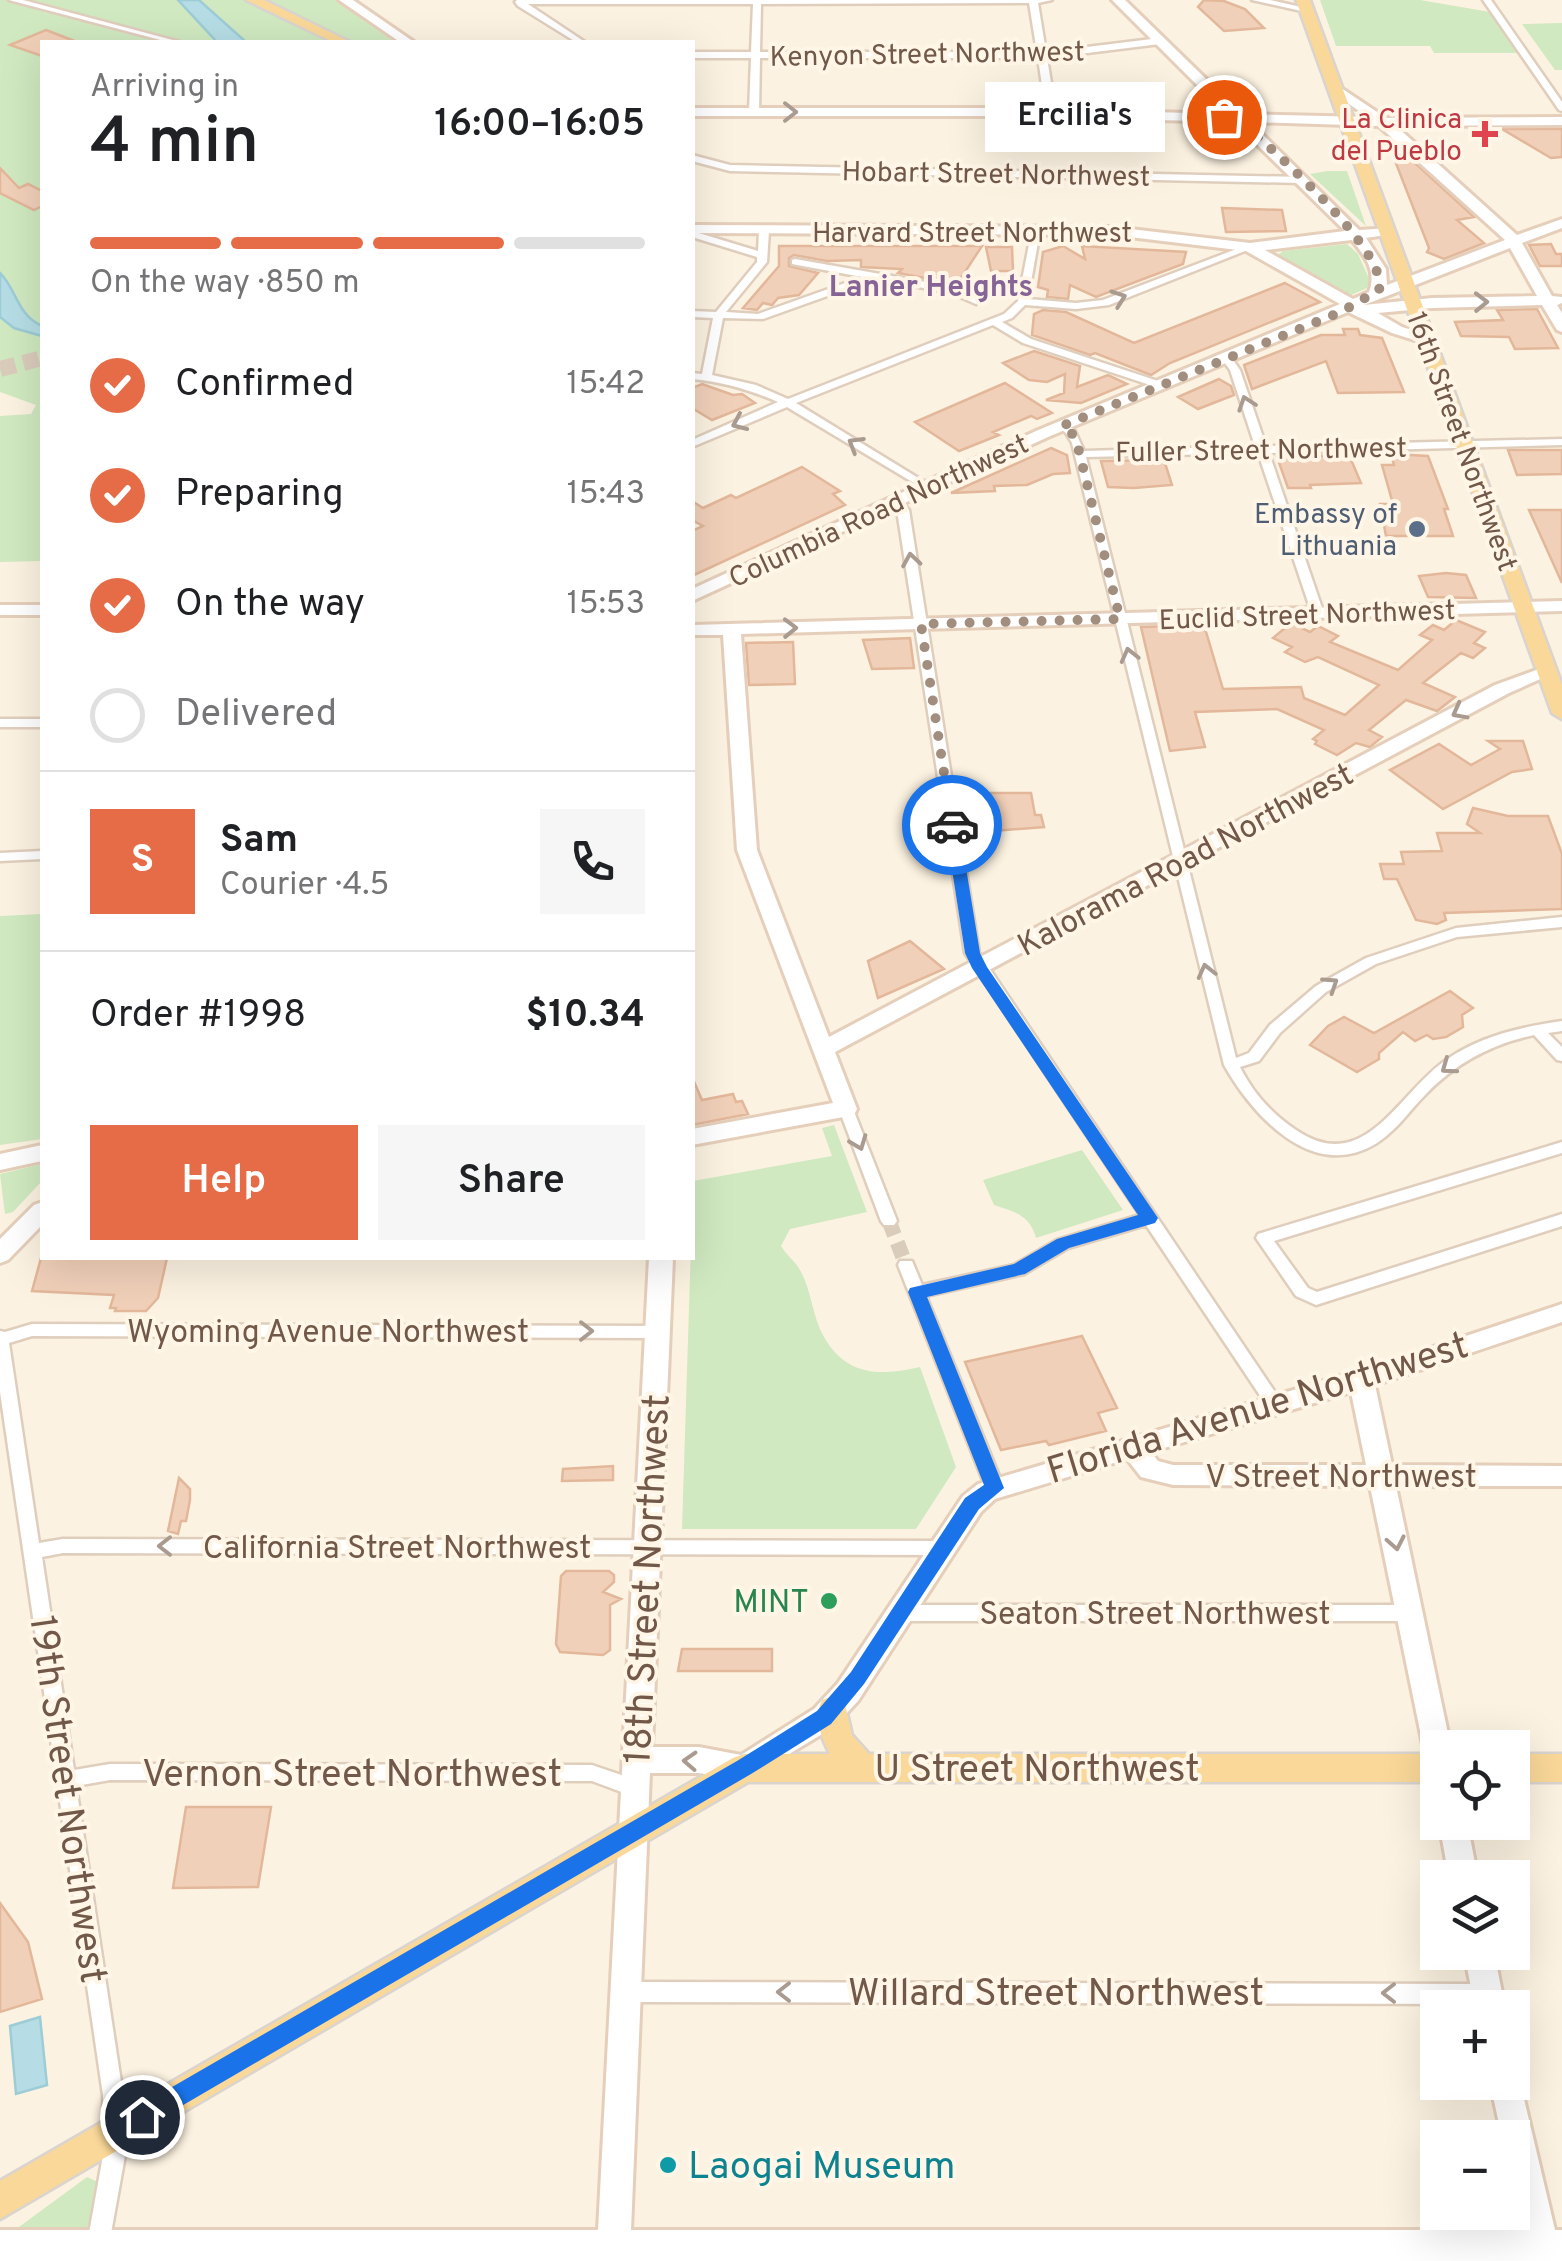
<!DOCTYPE html>
<html lang="en">
<head>
<meta charset="utf-8">
<style>
	:root { --surface:#fff; --page:#f6f6f6; --text:#202124; --muted:#757577; --line:#e0e0e0; --accent:#e56c47 }
	body { margin:0; font-family:Overpass,sans-serif; background:var(--page); color:var(--text); height:100vh; display:flex; flex-direction:column; font-size:38px; white-space:nowrap }
	* { box-sizing:border-box; margin:0 }
	p { font-size:32px; color:var(--muted) }
	.icon { flex:none; width:55px; height:55px; fill:none; stroke:currentColor; stroke-width:2; stroke-linecap:round; stroke-linejoin:round }
	.map { position:relative; flex:1; overflow:hidden }
	.panel { position:absolute; left:40px; top:40px; width:655px; height:1220px; display:flex; flex-direction:column; background:var(--surface); border-radius:0px; box-shadow:0 10px 40px #0002 }
	.panel>* { flex:none }
	.buttons { position:absolute; left:1420px; top:1730px; display:grid; gap:20px }
	.buttons a { display:grid; place-items:center; width:110px; height:110px; border-radius:0px; background:var(--surface); box-shadow:0 10px 40px #0002; font-size:50px }
	.pin { position:absolute; display:grid; place-items:center; width:85px; height:85px; color:#fff; margin:-42px; border:5px solid #fff; border-radius:50%; box-shadow:0 2px 10px #0007 }
	.courier { position:absolute; display:grid; place-items:center; width:100px; height:100px; margin:-50px; border:8px solid #1a73e8; border-radius:50%; background:#fff; color:#222; box-shadow:0 2px 12px #0007 }
	.bubble { position:absolute; height:70px; border-radius:0px; background:var(--surface); box-shadow:0 10px 40px #0002; font-size:32px; font-weight:600; line-height:70px; text-align:center }
	.summary em { font-style:normal; font-weight:600 }
	.summary div { display:flex; flex-direction:column-reverse }
	.summary { display:flex; align-items:center; justify-content:space-between; height:170px; padding:0 50px }
	h1 { font-size:65px; font-weight:600; line-height:75px }
	.bar { display:grid; grid-template-columns:repeat(4,1fr); gap:15px 10px; align-content:center; height:120px; padding:0 50px }
	.bar i { height:12px; border-radius:8px; background:var(--line) }
	.bar .current { background:var(--accent) }
	.bar p { grid-column:span 4 }
	.line { display:flex; align-items:center; gap:25px; padding:0 50px; border-top:2px solid var(--line) }
	.line div { flex:1 }
	.round { display:grid; place-items:center; flex:none; width:105px; height:105px; border-radius:0px; background:var(--page) }
	ol { padding:0 50px; list-style:none }
	li { display:flex; align-items:center; gap:30px; height:110px }
	li p { margin-inline-start:auto }
	li .icon { padding:10px; border-radius:50%; background:var(--accent); color:#fff; stroke-width:4 }
	li:last-child { color:var(--muted) }
	li i { width:55px; height:55px; border:5px solid var(--line); border-radius:50% }
	.action { display:flex; gap:20px; margin-top:auto; padding:20px 50px }
	.action a { flex:1; height:115px; border-radius:0px; background:var(--accent); color:#fff; font-size:40px; font-weight:600; line-height:115px; text-align:center }
	.action a+a { background:var(--page); color:var(--text) }
	.map>svg:first-child { display:block }
</style>
</head>
<body>
<div class="map">
<svg width="1562" height="2261" viewBox="0 0 1562 2261">
	<rect width="100%" height="100%" fill="#fcf2e1"/>
	<path fill="#d0e9c0" d="M0 0H335L395 42H42V561L0 562V416L31 414 36 405 0 392Z
		M1320 0H1420L1490 12 1519 53H1434L1430 46H1336Z
		M1562 23V70H1555L1522 24Z
		M1328 171H1347L1366 226 1310 174Z
		M1347 244 1358 254 1370 281 1367 288 1351 295 1278 255 1283 251Z
		M42 914V1139L0 1145V916Z
		M834 1125 867 1212 790 1229 781 1246C787 1256 795 1261 800 1270 812 1291 812 1317 824 1337 847 1377 881 1376 920 1367L956 1467 916 1529H682L693 1181 832 1156 822 1128Z
		M1082 1150 1123 1210 1036 1238C1030 1215 1015 1212 994 1205L983 1180Z
		M42 1164V1181L13 1212 5 1214 0 1174Z
		M87 2177 98 2182 88 2232 8 2235Z"/>
	<path fill="#b6dde5" stroke="#9cccd6" stroke-width="2.5" d="M178 0H199L246 42H217Z
		M0 273C17 290 17 315 42 326V336L14 328 0 317Z
		M40 2017 47 2085 16 2094 10 2026Z"/>
	<path fill="#f1d0b9" stroke="#e3b79a" stroke-width="2.5" d="M1204 0 1224 1 1245 9 1264 28 1224 31 1198 7Z
		M46 30 77 42H42V56L10 45Z
		M1502 129H1562V157L1551 158Z
		M1403 152 1474 217 1457 220 1484 243 1444 259 1427 252 1429 248 1392 153Z
		M0 168 19 188 28 184 42 191V206L34 210 0 193Z
		M1222 208 1282 210 1286 231 1226 232Z
		M1551 244 1556 254H1562V266H1540L1529 245Z
		M779 246H982L957 284 898 273 902 269 861 267V260L827 261 794 255 789 258V266L818 273 799 295 778 298 772 305 763 303 757 310 743 308 779 266Z
		M1063 246 1085 259 1082 246 1186 252 1183 264 1096 297 1070 285 1068 299 1047 297 1048 290 1038 287 1043 252Z
		M986 247H1012L1013 271H991Z
		M1285 283 1320 302 1170 363 1151 375 1095 353 1090 355 1032 335 1034 314 1043 310 1066 312 1134 343Z
		M1537 309 1558 348 1515 349 1509 337 1461 336 1455 322 1503 320 1497 310Z
		M1343 329H1358L1360 335 1382 338 1404 392 1338 393 1326 361 1252 389 1244 365 1321 335H1345Z
		M1034 351 1080 366 1077 387 1108 375 1127 384 1081 403 1046 400 1064 393 1065 374 1047 382 1029 380 1003 363Z
		M1219 379 1231 386 1234 395 1198 409 1178 397Z
		M1005 383 1052 413 1037 419 1031 416 993 432 999 435 959 451 915 422Z
		M702 384 733 395 742 394 755 403 712 420 692 408V388Z
		M1051 448 1067 455 1070 473 1053 474 1027 485 994 486 995 491 951 493Z
		M1508 450H1562V474L1517 475Z
		M1391 454 1428 456 1448 509H1444L1453 536H1386L1380 504H1393L1382 465H1394Z
		M1349 455 1361 483 1310 485 1311 488H1288L1277 457Z
		M1164 460 1172 485 1134 488 1108 487 1101 461Z
		M802 467 840 491 833 494 845 505 692 576V531L703 526 692 520V501L703 508 731 495 736 498Z
		M1529 510H1562V583Z
		M1446 573 1466 575 1476 598 1428 597 1419 576Z
		M1456 620 1485 632 1474 643 1485 648 1473 658 1461 653 1423 683 1455 697 1437 711 1406 700 1369 730 1382 737 1370 747 1356 743 1337 755 1315 744 1317 741 1313 739 1324 730 1277 709 1195 712 1205 747 1170 751 1141 627 1204 625 1223 689 1301 687 1304 698 1345 715 1379 685 1318 657 1305 662 1285 652 1292 647 1273 638 1291 623 1310 632 1318 626 1338 636 1330 642 1398 670 1432 640 1420 635 1433 625 1444 630Z
		M910 638 914 668 872 669 863 640Z
		M793 642 795 684 749 685 746 643Z
		M1488 741H1523L1532 769 1512 772 1443 809 1390 770 1439 744 1471 765 1500 749Z
		M974 793H1031L1035 815H1041L1044 827 968 833 962 794Z
		M1473 808 1508 816H1548L1562 854V909L1444 913 1446 920 1437 924 1416 920 1397 879H1384L1380 864H1404L1401 852 1442 851 1437 833H1480L1467 824Z
		M910 941 944 969 878 998 868 961Z
		M1450 991 1473 1008 1462 1015 1463 1027 1446 1037 1433 1039 1427 1035 1415 1041 1403 1032 1379 1053V1059L1357 1072 1310 1045 1328 1026 1344 1017 1374 1033Z
		M692 1077 702 1100 733 1094 736 1102 742 1101 748 1114 692 1125Z
		M41 1258H167L158 1298 146 1311H115L116 1308H110L114 1295 32 1291Z
		M1082 1336 1117 1408 1098 1413 1106 1431 1049 1445 1046 1441 1001 1450 965 1362Z
		M613 1466V1480L562 1481 563 1469Z
		M179 1478 190 1489V1500L186 1521H181L178 1534 168 1531Z
		M566 1571H609L614 1575V1582L603 1592 621 1599 610 1605V1650L603 1655 560 1652 556 1644 561 1576Z
		M682 1649H772V1671H678Z
		M186 1807H271L258 1887 173 1888Z
		M0 1903 28 1942 42 1999 0 2012Z"/>
	<g fill="none" stroke-linecap="round" stroke-linejoin="round">
		<path stroke="#daccbb" stroke-width="15" stroke-dasharray="15 8" stroke-linecap="butt" d="M889 1221 906 1265"/>
		<path stroke="#daccbb" stroke-width="16" stroke-dasharray="16 8" stroke-linecap="butt" d="M0 369 42 358"/>
		<g stroke="#e0cebd" stroke-width="5">
			<path id="street" d="M9 0H23L180 42H168Z
				M517 0H1052L1038 3 1046 52 1160 38 1164 41 1160 44 1047 58 1056 113 1051 116 1046 113 1038 58H760L759 112 754 115 749 112 751 58H692V52H751L753 4H528L585 42H576L518 6 515 2ZM1029 3 1037 52H760L761 4Z
				M1252 0H1270L1310 9 1306 12Z
				M1483 0H1491L1562 102V111L1559 110Z
				M692 155 730 165 1301 177 1306 180 1301 183 730 171 692 161Z
				M764 228 769 231 767 262 726 312 758 314 862 277 792 264V260L795 259 954 287 981 301 976 304 951 293 875 279 763 319 723 318 712 375 756 385 788 399 1004 314 1018 301 1032 229 1040 231 1028 299 1076 303 1103 300 1247 245 1255 247 1109 305 1076 309 1025 305 1012 318 1002 322 1031 339 1167 384V388H1159L1023 343 993 325 796 403 928 484V488L924 489 787 407 692 447V440L778 402C750 390 724 382 692 379V373L702 374 713 318 692 317V311L716 312 757 262V257L692 237V231L758 251 759 231Z
				M1227 356 1231 357 1240 370 1266 446 1562 439V445L1269 453 1324 614 1318 618 1312 614 1258 453 1086 457 1236 1058 1249 1053 1270 1025 1316 986 1366 958 1456 928 1562 917V927L1457 937 1376 964 1326 992 1280 1033 1259 1061 1240 1067C1253 1093 1272 1114 1296 1130 1365 1177 1398 1093 1446 1060 1480 1036 1521 1027 1562 1021V1031L1548 1033 1562 1047V1061L1557 1060 1534 1035C1492 1044 1456 1063 1426 1094 1410 1110 1397 1130 1377 1143 1313 1183 1253 1116 1224 1065L1072 443 1066 433 1057 426 1062 423 1074 429 1084 451 1255 446 1230 370 1222 359Z
				M895 497 899 498 909 510 979 953 1283 1404 1281 1409 1275 1411 1269 1409 1146 1225 1068 1248 1024 1274 926 1296 1004 1488 1001 1493 995 1495 989 1493 986 1488 898 1265 900 1261H912L922 1285 1014 1265 1057 1240 1140 1215 965 953 897 510 889 500Z
				M0 719H42V727H0Z
				M42 851V859L0 861V853Z
				M846 1104 853 1109 897 1221 894 1225H884L881 1221 839 1109Z
				M1562 1142V1153L1274 1241 1308 1288 1317 1292 1562 1214V1226L1316 1305 1296 1296 1256 1238 1258 1234Z
				M32 1324 658 1326 664 1328 666 1332 664 1336 658 1338 32 1336 9 1343 39 1543 63 1539 943 1541 949 1543 952 1548 949 1553 943 1555 63 1553 42 1557 74 1770 110 1764 592 1765 642 1782 644 1788 642 1794 635 1797 592 1781 110 1780 76 1786 123 2095 126 2150 106 2261H84L104 2150 103 2095 0 1392V1331L5 1332Z
				M900 1605H1410L1416 1608 1419 1613 1416 1618 1410 1621H900L894 1618 891 1613 894 1608Z
				M626 1982 1486 1984 1493 1987 1496 1994 1493 2001 1486 2004 626 2002 619 1999 616 1992 619 1985Z"/>
		</g>
		<g stroke="#e5cfbb" stroke-width="6">
			<path id="secondary" d="M339 0H353L414 42H400Z
				M1112 0H1125L1242 114 1368 117 1330 91V85L1335 84 1386 118 1562 117V125L1396 126 1517 235 1562 219V228L1522 243 1552 296 1562 297V303L1557 305 1562 313V332L1557 330 1542 305 1432 308 1378 313 1402 327 1432 336V342L1427 344 1392 333 1348 312 1048 437 692 601V589L1036 431 1340 304 1246 251 1113 235 692 233V225L1113 227 1250 243 1345 231 1234 122 1004 116H692V108H1004L1226 114ZM1250 122 1379 126 1505 240 1387 285 1386 269 1366 238 1392 234V228L1359 230ZM1352 240C1365 256 1377 271 1369 292L1353 299 1265 250ZM1510 248 1537 296 1432 298 1364 305Z
				M1562 601V611L741 634 757 850 829 1037 1495 685 1547 666 1556 672 1509 693 835 1052 857 1109 854 1115 692 1145V1129L833 1103 737 850 723 635H692V625Z
				M0 605H42V615H0Z
				M42 1145V1161L0 1170V1154Z
				M42 1202V1225L8 1260 0 1263V1239L34 1205Z
				M649 1258H673L652 1747H699L741 1755 814 1709 838 1683 963 1496 978 1484 1394 1360 1562 1304V1322L1375 1385 1392 1465 1562 1466V1486H1396L1451 1748H1438V1762L1428 1759 1424 1750 1370 1486 1173 1485 1141 1477 1127 1459 995 1499 981 1512 858 1701 834 1727 744 1781 699 1773H650L631 2230H1523L1512 2183V2138H1502L1490 2082H1512V2070L1520 2082 1555 2230H1562V2261H0V2230H598ZM1351 1392 1366 1465H1173L1158 1461 1151 1452Z
				M1439 1822H1467L1478 1878H1449Z
				M1464 1952H1494L1505 2008H1475Z"/>
		</g>
		<g stroke="#dad4cf" stroke-width="5">
			<path id="primary" d="M246 0H264L350 42H333Z
				M1296 0H1310L1562 685V719L1552 713Z
				M833 1696 844 1700 852 1735 869 1754H1438V1782H748L0 2219V2181L733 1758 744 1754H830C821 1736 813 1719 822 1700Z
				M1512 1754H1562V1782H1512Z"/>
		</g>
		<use href="#street" fill="#fff" fill-rule="evenodd"/>
		<use href="#secondary" fill="#fff" fill-rule="evenodd"/>
		<use href="#primary" fill="#fad899" fill-rule="evenodd"/>
	</g>
	<defs><path id="oneway-chevron" d="M-2-3.5L2.5 0L-2 3.5" fill="none" stroke-width="1.6" stroke-linecap="round" stroke-linejoin="round" transform="scale(2.5)"/></defs>
	<g stroke="#aa9b91">
		<use href="#oneway-chevron" transform="translate(790 112)"/>
		<use href="#oneway-chevron" transform="translate(1119 298) rotate(-20)"/>
		<use href="#oneway-chevron" transform="translate(1481 302) rotate(-1)"/>
		<use href="#oneway-chevron" transform="translate(1246 403) rotate(-109)"/>
		<use href="#oneway-chevron" transform="translate(739 423) rotate(156)"/>
		<use href="#oneway-chevron" transform="translate(855 444) rotate(-149)"/>
		<use href="#oneway-chevron" transform="translate(911 560) rotate(-99)"/>
		<use href="#oneway-chevron" transform="translate(790 628) rotate(-1)"/>
		<use href="#oneway-chevron" transform="translate(1129 655) rotate(-104)"/>
		<use href="#oneway-chevron" transform="translate(1459 712) rotate(152)"/>
		<use href="#oneway-chevron" transform="translate(1206 971) rotate(-104)"/>
		<use href="#oneway-chevron" transform="translate(1331 984) rotate(-33)"/>
		<use href="#oneway-chevron" transform="translate(1448 1067) rotate(144)"/>
		<use href="#oneway-chevron" transform="translate(859 1143) rotate(69)"/>
		<use href="#oneway-chevron" transform="translate(586 1331)"/>
		<use href="#oneway-chevron" transform="translate(1396 1543) rotate(79)"/>
		<use href="#oneway-chevron" transform="translate(165 1546) rotate(-180)"/>
		<use href="#oneway-chevron" transform="translate(690 1761) rotate(-177)"/>
		<use href="#oneway-chevron" transform="translate(784 1992) rotate(180)"/>
		<use href="#oneway-chevron" transform="translate(1389 1993) rotate(-180)"/>
	</g>
	<path fill="#1a73e8" d="M952 820 959 825 980 953 987 967 1158 1218 1155 1223 1069 1248 1025 1274 927 1297 1004 1488 979 1509 864 1684 831 1724 751 1774 149 2125 142 2128 134 2125 130 2117 134 2109 737 1761 817 1711 851 1672 965 1498 984 1485 908 1292 910 1288 1014 1264 1057 1239 1138 1215 972 968 965 953 945 825Z"/>
	<g fill="none" stroke-linecap="round" stroke-linejoin="round">
		<path stroke="#a28e7e" stroke-width="10" stroke-dasharray="0 18" d="M952 825 921 624 1120 619 1077 443 1070 430 1062 426 1341 312 1379 290C1389 250 1269 148 1238 118L1224 117"/>
	</g>
	<path fill="#e0444e" stroke="#fff6e7" stroke-width="4" d="M1480 119h10v10h10v10h-10v10h-10v-10h-10v-10h10z"/>
	<circle fill="#5c6f8a" stroke="#fff6e7" stroke-width="4" cx="1417" cy="529" r="10"/>
	<circle fill="#2e9e5b" stroke="#fff6e7" stroke-width="4" cx="829" cy="1601" r="10"/>
	<circle fill="#0f9aa8" stroke="#fff6e7" stroke-width="4" cx="668" cy="2165" r="10"/>
	<g text-anchor="middle" stroke-width="8" stroke-linejoin="round" paint-order="stroke">
		<g font-size="28" fill="#725848" stroke="#fff6e7">
			<text transform="translate(927 53) rotate(-1)" y="10">Kenyon Street Northwest</text>
			<text transform="translate(996 173) rotate(1)" y="10">Hobart Street Northwest</text>
			<text x="972" y="242">Harvard Street Northwest</text>
			<text transform="translate(1463 441) rotate(70)" y="10">16th Street Northwest</text>
			<text transform="translate(1261 449) rotate(-1)" y="10">Fuller Street Northwest</text>
			<text transform="translate(878 510) rotate(-25)" y="10">Columbia Road Northwest</text>
			<text transform="translate(1307 614) rotate(-2)" y="10">Euclid Street Northwest</text>
		</g>
		<g font-size="28" fill="#be3a42" stroke="#fff6e7" text-anchor="end">
			<text x="1462" y="128">La Clinica<tspan x="1462" dy="32">del Pueblo</tspan></text>
		</g>
		<g font-size="28" fill="#4e5e75" stroke="#fff6e7" text-anchor="end">
			<text x="1397" y="523">Embassy of<tspan x="1397" dy="32">Lithuania</tspan></text>
		</g>
		<g font-size="30" font-weight="bold" fill="#866496" stroke="#fff6e7">
			<text x="931" y="296">Lanier Heights</text>
		</g>
		<g font-size="32" fill="#725848" stroke="#fff6e7">
			<text transform="translate(1185 859) rotate(-28)" y="11">Kalorama Road Northwest</text>
			<text x="328" y="1342">Wyoming Avenue Northwest</text>
			<text x="1341" y="1487">V Street Northwest</text>
			<text x="397" y="1558">California Street Northwest</text>
			<text x="1155" y="1624">Seaton Street Northwest</text>
		</g>
		<g font-size="32" fill="#27864d" stroke="#fff6e7" text-anchor="end">
			<text x="809" y="1612">MINT</text>
		</g>
		<g font-size="38" fill="#725848" stroke="#fff6e7">
			<text transform="translate(1257 1407) rotate(-17)" y="13">Florida Avenue Northwest</text>
			<text transform="translate(646 1579) rotate(-87)" y="13">18th Street Northwest</text>
			<text x="1037" y="1781">U Street Northwest</text>
			<text x="352" y="1786">Vernon Street Northwest</text>
			<text transform="translate(69 1799) rotate(82)" y="13">19th Street Northwest</text>
			<text x="1056" y="2005">Willard Street Northwest</text>
		</g>
		<g font-size="38" fill="#0d838f" stroke="#fff6e7" text-anchor="start">
			<text x="688" y="2178">Laogai Museum</text>
		</g>
	</g>
</svg>
<div class="buttons">
<a><svg class="icon" aria-label="locate" viewBox="0 0 24 24"><circle cx="12" cy="12" r="6"/><path d="M12 2v4M12 18v4M2 12h4M18 12h4"/></svg></a>
<a><svg class="icon" aria-label="layers" viewBox="0 0 24 24"><path d="M12 4l9 5-9 5-9-5zM3 14l9 5 9-5"/></svg></a>
<a>+</a>
<a>−</a>
</div>
<div class="pin" style="left:1224px;top:117px;background:#ea580c"><svg class="icon" aria-label="bag" viewBox="0 0 24 24"><path d="M5 8h14l-1 12H6zM9 8a3 3 0 0 1 6 0"/></svg></div>
<div class="pin" style="left:142px;top:2117px;background:#1f2937"><svg class="icon" aria-label="home" viewBox="0 0 24 24"><path d="M3 11l9-7 9 7M6 9v11h12V9"/></svg></div>
<div class="courier" style="left:952px;top:825px"><svg class="icon" aria-label="car" viewBox="0 0 24 24"><path d="M5 17H2v-5l4-1 3-4h7l3 4 3 1v5h-3M9 17h6M6 11h13"/><circle cx="7" cy="17" r="2"/><circle cx="17" cy="17" r="2"/></svg></div>
<div class="bubble" style="left:985px;top:82px;width:180px">Ercilia's</div>
<section class="panel">
<div class="summary"><div><h1>4 min</h1><p>Arriving in</p></div><em>16:00–16:05</em></div>
<div class="bar"><i class="current"></i><i class="current"></i><i class="current"></i><i></i><p>On the way · 850 m</p></div>
<ol>
<li><svg class="icon" aria-label="check" viewBox="0 0 24 24"><path d="M5 12l5 5 9-10"/></svg>Confirmed<p>15:42</p></li>
<li><svg class="icon" aria-label="check" viewBox="0 0 24 24"><path d="M5 12l5 5 9-10"/></svg>Preparing<p>15:43</p></li>
<li><svg class="icon" aria-label="check" viewBox="0 0 24 24"><path d="M5 12l5 5 9-10"/></svg>On the way<p>15:53</p></li>
<li><i></i>Delivered</li>
</ol>
<div class="line" style="height:180px"><b class="round" style="background:var(--accent);color:#fff">S</b><div><b>Sam</b><p>Courier · 4.5</p></div><a class="round"><svg class="icon" aria-label="phone" viewBox="0 0 24 24"><path d="M5 4h4l2 5-3 2q2 4 5 5l2-3 5 2v4C11 20 4 13 5 4z"/></svg></a></div>
<div class="line" style="height:130px"><div>Order #1998</div><b>$10.34</b></div>
<div class="action"><a>Help</a><a>Share</a></div>
</section>
</div>
</body>
</html>
